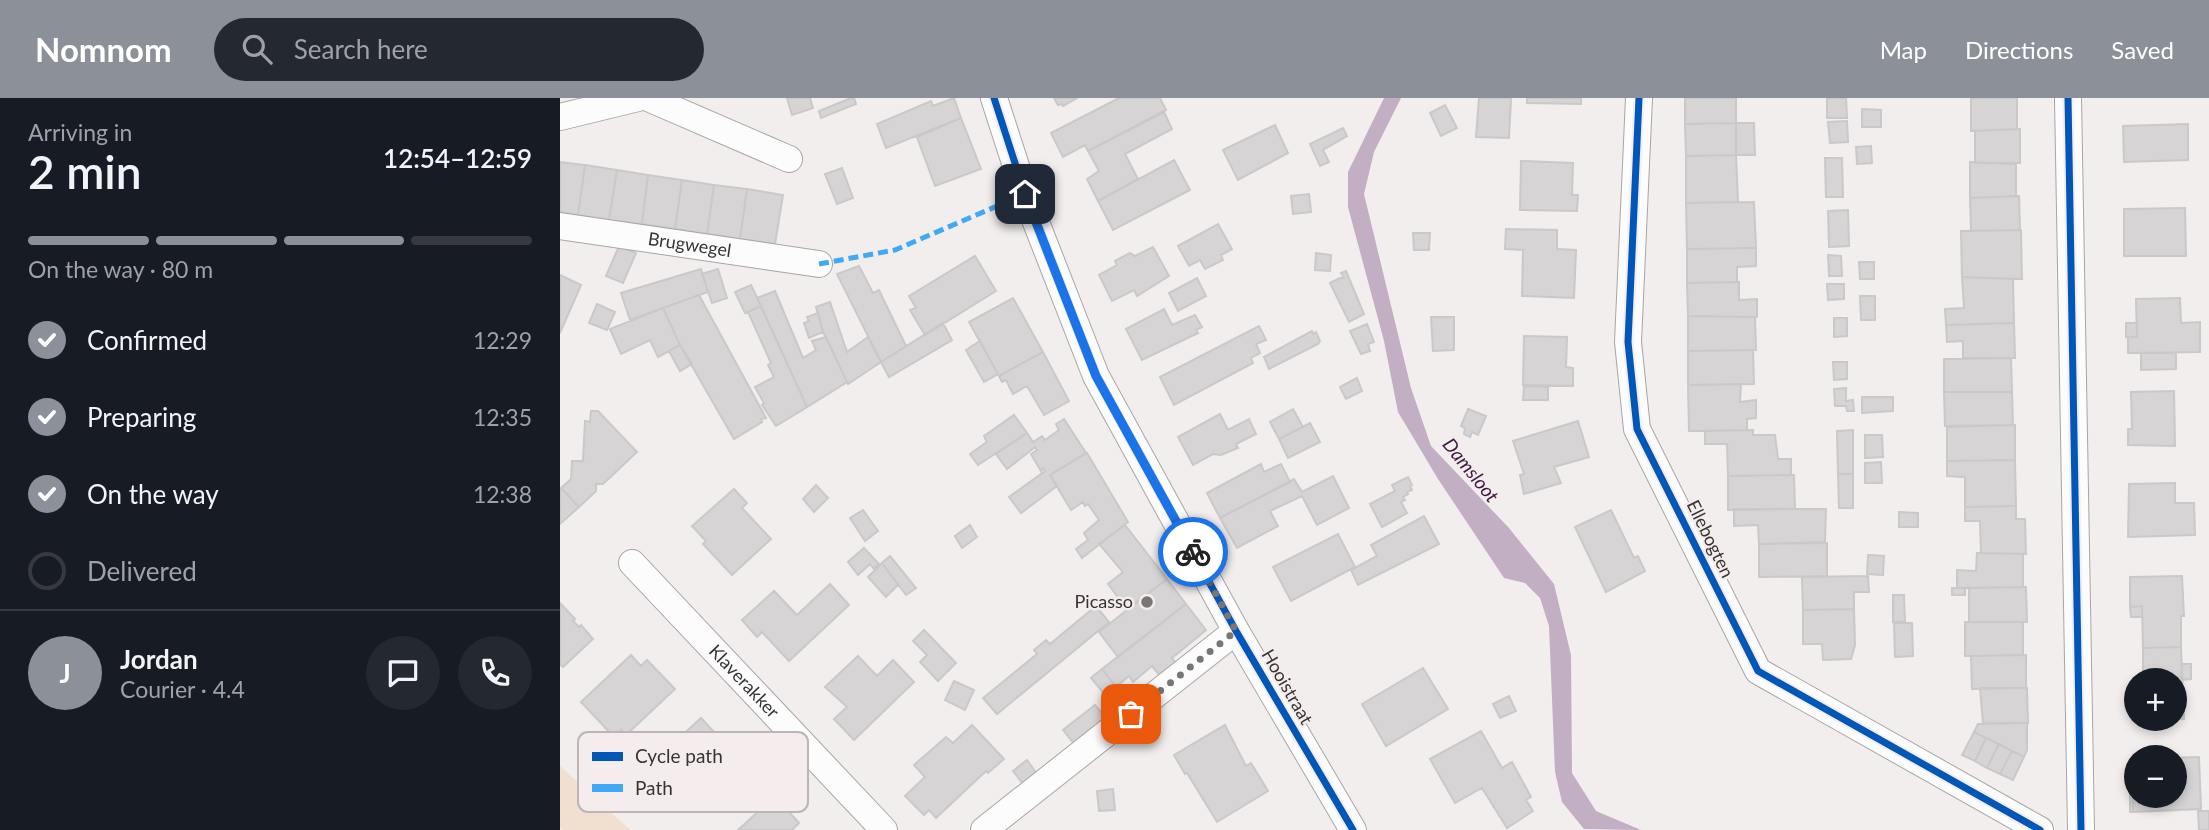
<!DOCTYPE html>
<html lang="en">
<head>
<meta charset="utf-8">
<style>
	:root { --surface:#171b24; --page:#242831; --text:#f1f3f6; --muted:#9ea1a6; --line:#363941; --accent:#8c9099 }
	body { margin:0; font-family:Lato,sans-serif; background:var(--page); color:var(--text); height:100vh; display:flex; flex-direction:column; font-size:26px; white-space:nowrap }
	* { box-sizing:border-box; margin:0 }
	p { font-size:23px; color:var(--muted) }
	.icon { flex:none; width:38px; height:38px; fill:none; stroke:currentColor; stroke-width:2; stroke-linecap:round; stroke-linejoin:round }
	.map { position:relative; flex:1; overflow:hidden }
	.details { display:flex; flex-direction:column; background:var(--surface); width:560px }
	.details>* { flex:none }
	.buttons { position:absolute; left:1564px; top:570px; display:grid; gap:14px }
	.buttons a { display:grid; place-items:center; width:63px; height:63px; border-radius:50%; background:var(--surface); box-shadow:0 4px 10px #0003; font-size:35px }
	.pin { position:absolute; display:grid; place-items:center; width:60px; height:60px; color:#fff; margin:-30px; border-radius:14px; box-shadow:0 4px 10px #0006 }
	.courier { position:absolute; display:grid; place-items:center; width:70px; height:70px; margin:-35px; border:5px solid #1a73e8; border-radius:50%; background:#fff; color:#222; box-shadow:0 2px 9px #0007 }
	.head em { font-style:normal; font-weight:600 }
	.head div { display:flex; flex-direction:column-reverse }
	.head { display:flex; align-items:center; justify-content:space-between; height:119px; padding:0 28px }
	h1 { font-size:46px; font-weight:600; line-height:52px }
	.bar { display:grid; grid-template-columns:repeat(4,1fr); gap:10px 7px; align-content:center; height:84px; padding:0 28px }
	.bar i { height:9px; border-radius:5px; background:var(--line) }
	.bar .current { background:var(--accent) }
	.bar p { grid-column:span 4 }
	.line { display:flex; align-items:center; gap:18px; padding:0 28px; border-top:2px solid var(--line) }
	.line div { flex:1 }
	.round { display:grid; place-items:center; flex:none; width:74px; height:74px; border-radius:37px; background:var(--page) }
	ol { padding:0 28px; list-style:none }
	li { display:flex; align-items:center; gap:21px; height:77px }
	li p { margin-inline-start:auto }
	li .icon { padding:7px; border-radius:50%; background:var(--accent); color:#fff; stroke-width:4 }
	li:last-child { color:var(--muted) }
	li i { width:38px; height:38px; border:4px solid var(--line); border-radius:50% }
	header { display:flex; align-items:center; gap:42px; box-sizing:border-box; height:98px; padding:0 35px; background:var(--accent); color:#fff }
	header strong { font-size:33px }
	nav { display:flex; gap:38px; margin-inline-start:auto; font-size:24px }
	.search { width:490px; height:63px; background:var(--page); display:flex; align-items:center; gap:18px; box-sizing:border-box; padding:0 24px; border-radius:38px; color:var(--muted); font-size:26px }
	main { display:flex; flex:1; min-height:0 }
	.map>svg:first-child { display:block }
</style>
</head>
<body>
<header>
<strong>Nomnom</strong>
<div class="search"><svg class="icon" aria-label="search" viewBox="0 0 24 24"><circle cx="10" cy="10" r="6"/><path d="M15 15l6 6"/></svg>Search here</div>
<nav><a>Map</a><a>Directions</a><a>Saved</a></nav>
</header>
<main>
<section class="details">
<div class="head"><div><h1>2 min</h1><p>Arriving in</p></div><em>12:54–12:59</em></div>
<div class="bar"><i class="current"></i><i class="current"></i><i class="current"></i><i></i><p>On the way · 80 m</p></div>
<ol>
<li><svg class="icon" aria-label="check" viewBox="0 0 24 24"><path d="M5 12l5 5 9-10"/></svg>Confirmed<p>12:29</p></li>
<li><svg class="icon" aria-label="check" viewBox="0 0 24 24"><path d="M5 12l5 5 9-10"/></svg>Preparing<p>12:35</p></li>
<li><svg class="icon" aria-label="check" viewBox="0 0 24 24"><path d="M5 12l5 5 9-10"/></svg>On the way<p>12:38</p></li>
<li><i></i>Delivered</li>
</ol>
<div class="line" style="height:126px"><b class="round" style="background:var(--accent);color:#fff">J</b><div><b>Jordan</b><p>Courier · 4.4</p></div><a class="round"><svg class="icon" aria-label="chat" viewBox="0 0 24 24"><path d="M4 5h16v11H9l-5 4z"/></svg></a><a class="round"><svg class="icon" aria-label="phone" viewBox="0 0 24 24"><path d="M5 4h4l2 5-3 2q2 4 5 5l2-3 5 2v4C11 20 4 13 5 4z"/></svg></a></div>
</section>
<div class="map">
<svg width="1649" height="732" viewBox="0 0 1649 732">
	<rect width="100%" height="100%" fill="#f2eeee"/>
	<path fill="#f1e0d0" d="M0 668 70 732H3L0 729Z"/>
	<path fill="#c2afc3" d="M824 0H841L814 54 804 96 851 290 871 348 949 430 994 486 1011 557 1012 675 1036 713 1081 732 1024 731 1002 704 995 674 989 528 980 500 965 485 944 480 878 381 838 314 824 243 788 109V74Z"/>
	<path fill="#d7d4d5" stroke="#cac8c8" stroke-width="2" d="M227 0H250L253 10 232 17Z
		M291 0H294L296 6 261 20 259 13Z
		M394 0 401 20 326 50 317 26 371 3 373 8Z
		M494 0H517L503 8 502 6 498 7Z
		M559 0H600L606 12 528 53 525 47 503 59 491 35Z
		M919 0H951L949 40 916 39Z
		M967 0H1021V6L967 5Z
		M1125 0H1176V25L1125 26Z
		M1267 0H1286L1287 20H1267Z
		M1411 0H1457V31L1411 33Z
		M885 7 897 30 881 38 870 15Z
		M1302 11 1321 12V29H1302Z
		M604 14 612 31 565 56 578 81 538 103 527 81 539 73 528 53Z
		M401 20 421 71 375 88 357 39Z
		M1287 23 1288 44 1270 45 1268 24Z
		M1176 25V57L1126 58 1125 26Z
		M1176 25H1194L1195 57H1176Z
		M1628 26V62L1564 64 1563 28Z
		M715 27 728 55 678 82 663 52Z
		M783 30 787 38 763 52 769 64 760 68 750 46Z
		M1460 31V65H1415V33Z
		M1311 48 1312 65 1297 66 1296 49Z
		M1176 57 1178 104 1126 105V58Z
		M1265 60H1282L1283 99H1266Z
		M614 62 630 92 553 132 538 103Z
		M961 63 1013 65 1012 97H1018L1017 113 960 112Z
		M0 64 25 67 18 117 0 114Z
		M1410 64 1456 66V98L1410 100Z
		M25 67 57 72 49 122 18 117Z
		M282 70 293 100 277 106 265 76Z
		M57 72 88 77 82 126 49 122Z
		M88 77 122 82 115 131 82 126Z
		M122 82 154 87 147 136 115 131Z
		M154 87 187 91 180 141 147 136Z
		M187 91 223 97 215 146 180 141Z
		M749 96 751 114 733 116 731 98Z
		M1459 98 1460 132 1411 133 1410 100Z
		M1194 104 1196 150 1127 151 1126 105Z
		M1625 110 1626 158H1564V111Z
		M1288 112 1289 148 1269 149 1268 113Z
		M658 126 672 151 661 157 663 162 645 171 640 162 629 168 618 148Z
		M946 131 997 132V151L1016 152 1014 200 962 198 963 152 945 151Z
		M1461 132 1462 181 1402 179 1401 133Z
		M853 135H870L869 152H854Z
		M59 148 76 155 63 185 46 178Z
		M593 149 609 178 577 198 574 192 552 203 539 177 557 167 555 163 570 155 575 158Z
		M1196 150V168L1177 169V184L1127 185V151Z
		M756 155 771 157 770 173 755 172Z
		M1268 157 1281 158 1282 178H1269Z
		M415 158 436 193 365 237 350 212 356 210 349 198Z
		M1299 164H1314V181H1300Z
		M299 168 313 195 319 192 346 248 321 264 277 176Z
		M141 171 148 194 70 222 61 195Z
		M158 171 167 200 152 205 142 176Z
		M786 173 804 216 789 224 770 185 780 180H784L781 175Z
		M0 177 21 187 0 235Z
		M1402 179 1453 181 1454 225 1386 227 1385 211 1404 210Z
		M637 180 646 198 618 213 609 195Z
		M1179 184V202L1197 201V219L1128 218 1127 185Z
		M1267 186H1284V201L1268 202Z
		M191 187 201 208 185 215 175 194Z
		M215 193 243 260 256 252 252 243 266 239 287 284 247 309 197 200Z
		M139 197 206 320 201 321 202 324 174 341 120 247 103 210Z
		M1300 198H1315V222H1301Z
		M453 200 483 254 439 278 409 224Z
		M1620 200 1621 225 1640 224V254L1568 255V239H1577L1576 201Z
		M270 204 287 254 308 239 321 264 288 286 263 234 256 209Z
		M37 206 55 214 47 232 29 225Z
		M201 208 247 309 216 328 202 307 204 305 195 289 214 279 208 267 211 265 188 214Z
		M103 210 120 247 98 259 90 242 61 256 50 231Z
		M604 211 612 227 635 217 642 229 636 232 638 235 582 262 566 231Z
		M258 215 263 234 249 240 244 225 249 223 247 219Z
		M1128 218 1195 219 1196 252 1128 253Z
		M871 219H894V252L873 253Z
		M1274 220H1287V238L1274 239Z
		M383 225 392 242 329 279 321 264Z
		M1454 225 1455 260H1403V243L1387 244 1386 227Z
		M1566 225H1577V239H1566Z
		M807 226 814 244 808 246 810 253 801 256 790 233Z
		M699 228 706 242 696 246 700 255 691 260 693 265 614 307 600 279Z
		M752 233 753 236 756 234 760 243 758 246 709 271 704 259Z
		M964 238 1007 239 1006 269 1013 270V288L963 287Z
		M420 243 438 276 424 284 406 252Z
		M120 247 132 266 120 273 109 253Z
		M1193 252 1194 286 1128 287V253Z
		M483 254 509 303 484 317 467 288 453 296 446 282 442 284 439 278Z
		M1581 255H1616V271L1581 272Z
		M1451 260 1452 294H1384V261Z
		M1273 264H1287V281L1274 282Z
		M797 280 802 293 786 301 780 289Z
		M1181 286 1180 304 1196 302V320L1187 321V332L1129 333 1128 287Z
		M964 288 988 289V302H963Z
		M1286 290V303L1293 302 1294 313H1287L1286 308H1275L1274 291Z
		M1614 293 1615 348 1568 347V331H1572L1571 294Z
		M1384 294H1452L1453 327 1385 328Z
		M1302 299H1333V313L1302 315Z
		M733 311 743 329 719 341 710 324Z
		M908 311 926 318 918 337 912 334 910 339 904 336 905 330 901 328Z
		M31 313H38L77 354 43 386H36V393L19 409 1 390 11 381 12 363H23L25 323 30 324Z
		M660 316 668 332 689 321 696 336 676 346 678 350 661 357 653 356 633 367 618 339Z
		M454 317 467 335 418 367 410 356 427 344 424 338Z
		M504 321 526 355 490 377 497 388 461 415 449 399 485 373 483 370 481 373 471 356 477 352 475 349 447 371 436 356 467 335 473 344 482 338 485 342 499 332 496 326Z
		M1018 323 1029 359 994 369 1001 385 964 396 960 377 964 376 953 343Z
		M750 325 760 344 728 360 719 341Z
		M1455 327V362L1387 363V329Z
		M1193 332V337H1215L1218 361H1231V377L1168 378 1167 346H1145V333Z
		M1293 332V376H1278L1277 333Z
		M1305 337H1322L1323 359 1305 360Z
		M527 355 568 424 522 460 516 451 528 442 524 435 539 422 528 406 525 408 523 404 511 412 490 377Z
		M1455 362 1456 408 1405 409V379L1387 378V363Z
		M1321 364 1322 385H1305V365Z
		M701 366 704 374 721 366 730 384 660 420 647 395Z
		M1278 376H1293V410H1279Z
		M1234 377 1235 411 1168 412V378Z
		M773 378 789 410 757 427 742 398 710 413 718 428 677 450 660 420 734 381 742 394Z
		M848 379 852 387 850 388 852 392 847 394 848 396 843 399 845 402 841 404 847 415 822 429 810 406 835 393 832 387Z
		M1615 385V405H1634L1635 437 1568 439 1569 386Z
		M256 387 268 400 254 414 243 401Z
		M1 390 19 409 0 426V391Z
		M174 391 187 405 182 410 211 441 172 477 143 446 146 443 132 428Z
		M1456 408V421H1465L1466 456 1421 455 1420 423H1405V409Z
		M1174 411H1266L1265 444 1199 446 1198 427 1174 428Z
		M303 412 318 433 305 443 290 420Z
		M1051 412 1074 460 1078 458 1085 473 1046 494 1015 429Z
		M1339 414 1358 415V429H1339Z
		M864 418 879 446 798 487 791 472 817 458 811 447Z
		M410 427 417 439 402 450 395 438Z
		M565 427 607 481 567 511 548 486 563 474 539 446Z
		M778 436 795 469 731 503 713 469Z
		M1267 445V478L1199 479V446Z
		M304 450 319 466 314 471 310 466 298 477 288 464Z
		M1417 455 1463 456V489L1397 490V472L1416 473Z
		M1308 457 1324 458 1323 477 1307 476Z
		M330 458 356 490 346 497 322 465Z
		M322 465 338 487 326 499 308 479Z
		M1308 478 1309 494H1294V511L1243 512 1242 479Z
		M1622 478 1624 518H1621V549L1583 550 1582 508 1570 509V479Z
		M607 481 626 506 558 559 539 534Z
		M270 486 289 507 229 563 202 534 197 539 182 522 214 493 237 517Z
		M1466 489 1467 524H1409V490Z
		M1392 490H1405V497H1392Z
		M1333 497H1344L1345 524H1333Z
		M0 505 15 521 13 523 19 529 21 527 33 541 3 569 0 566Z
		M626 506 646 532 612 560 617 567 601 579 592 568 573 584 569 578 556 589 542 571Z
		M536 508 549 524 437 616 423 600 477 556 474 552 486 542 490 546Z
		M1582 508V519H1571L1570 509Z
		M1294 511 1295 547 1291 561 1263 562 1262 546H1243V512Z
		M1405 524H1463V557L1405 558Z
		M1334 525H1352L1353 558 1335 559Z
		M364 532 396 565 378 583 360 564 367 557 353 543Z
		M1621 549 1624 621H1615V583H1583V550Z
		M71 557 81 568 87 562 115 591 66 637 61 632 54 639 21 604Z
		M1466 557V590L1412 591 1411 558Z
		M298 558 317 578 333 562 354 584 294 642 274 621 287 609 265 589Z
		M1622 566H1631V581L1621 582Z
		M863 570 888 611 826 648 802 606Z
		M542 571 556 589 545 597 531 580Z
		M394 583 414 592 405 612 385 602Z
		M1420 590H1467L1468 625H1423Z
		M1571 592H1577V621H1595L1572 622Z
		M949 598 956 613 940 620 933 606Z
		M535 607 548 623 516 648 503 632Z
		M141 620 157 637 155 640 162 648 165 645 177 658 133 699 115 679 120 672 104 654Z
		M1467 625V652L1464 659 1414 634 1418 626Z
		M412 627 444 661 428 675 426 673 376 720 369 712 364 717 345 698 365 679 354 667 386 639 393 645Z
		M665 627 686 668 691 665 708 693 657 724 627 675 625 676 614 657Z
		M921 633 942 670 952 664 971 699 966 702 973 713 947 730 922 690 895 705 870 661Z
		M1414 634 1426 640 1415 663 1402 657Z
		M1426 640 1439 646 1427 670 1415 663Z
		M1439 646 1452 653 1440 676 1427 670Z
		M1452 653 1464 659 1453 682 1440 676Z
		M1639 659 1641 711 1573 714V697L1615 698V660H1603Z
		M467 662 477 676 464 687 453 673Z
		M1570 684H1577V697H1573V714H1570Z
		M553 691 555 712 539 713 537 693Z
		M215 698 239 725 232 732H178Z
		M1638 713H1649V732H1639Z"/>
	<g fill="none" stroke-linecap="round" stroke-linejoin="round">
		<g stroke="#a8a5a5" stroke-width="28">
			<g id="minor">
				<path d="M88 0 229 61"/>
				<path d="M434 0 465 96 536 278 676 533 793 732"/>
				<path d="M1079 0 1068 244 1077 331 1198 573 1480 732"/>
				<path d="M1508 0 1521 732"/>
				<path d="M0 19 78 0"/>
				<path id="s1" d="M0 128 259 166"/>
				<path id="s2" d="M72 465 324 732"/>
				<path d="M424 732 676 533"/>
			</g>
		</g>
		<use href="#minor" stroke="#fdfcfc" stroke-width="26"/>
		<path stroke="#3fa9f5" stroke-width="5" stroke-dasharray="10 5" stroke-linecap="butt" d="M259 166 335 152 465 96"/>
		<g stroke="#f4eced" stroke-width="11">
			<path id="cycleway" d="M434 0 465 96 536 278 676 533 793 732
				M1079 0 1068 244 1077 331 1198 573 1480 732
				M1508 0 1521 732"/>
		</g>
		<use href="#cycleway" stroke="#0057b8" stroke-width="7"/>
	</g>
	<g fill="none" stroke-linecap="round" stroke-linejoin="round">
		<path stroke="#787575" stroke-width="7" stroke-dasharray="0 12.6" d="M571 616 676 533 633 454"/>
		<path stroke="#1a73e8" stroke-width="9" d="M465 96 536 278 633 454"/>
	</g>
	<circle fill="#787575" stroke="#f4eced" stroke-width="2.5" cx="587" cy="504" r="7"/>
	<g text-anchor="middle" stroke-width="5" stroke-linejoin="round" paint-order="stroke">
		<g font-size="18" fill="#373434" stroke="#f4eced">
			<text dy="6" stroke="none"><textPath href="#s1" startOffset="131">Brugwegel</textPath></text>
			<text transform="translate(1150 441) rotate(64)" y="6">Ellebogten</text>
			<text dy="6" stroke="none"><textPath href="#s2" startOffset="163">Klaverakker</textPath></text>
			<text transform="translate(727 589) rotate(60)" y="6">Hooistraat</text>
		</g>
		<g font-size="18" fill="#373434" stroke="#f4eced" text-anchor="end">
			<text x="573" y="510">Picasso</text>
		</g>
		<g font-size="19" font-style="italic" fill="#3c1a40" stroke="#f4eced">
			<text transform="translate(911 372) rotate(51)" y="7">Damsloot</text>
		</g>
	</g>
	<rect x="18" y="634" width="230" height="80" rx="10" fill="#f4eced" stroke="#bbb5b6" stroke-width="2"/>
	<rect x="32" y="654" width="31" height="9" fill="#0057b8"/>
	<rect x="32" y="686" width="31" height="8" fill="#3fa9f5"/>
	<g font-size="19" fill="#373434">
		<text x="75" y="665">Cycle path</text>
		<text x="75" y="697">Path</text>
	</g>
</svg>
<div class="buttons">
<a>+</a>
<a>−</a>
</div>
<div class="pin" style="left:571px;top:616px;background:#ea580c"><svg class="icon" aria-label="bag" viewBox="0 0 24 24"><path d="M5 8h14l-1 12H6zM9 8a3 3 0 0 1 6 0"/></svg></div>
<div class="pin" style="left:465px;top:96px;background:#1f2937"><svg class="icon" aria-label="home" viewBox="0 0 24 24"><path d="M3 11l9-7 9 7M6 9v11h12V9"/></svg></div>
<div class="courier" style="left:633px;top:454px"><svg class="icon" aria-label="bike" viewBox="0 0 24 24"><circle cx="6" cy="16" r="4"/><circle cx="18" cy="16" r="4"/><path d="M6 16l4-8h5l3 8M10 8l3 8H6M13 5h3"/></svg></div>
</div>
</main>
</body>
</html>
